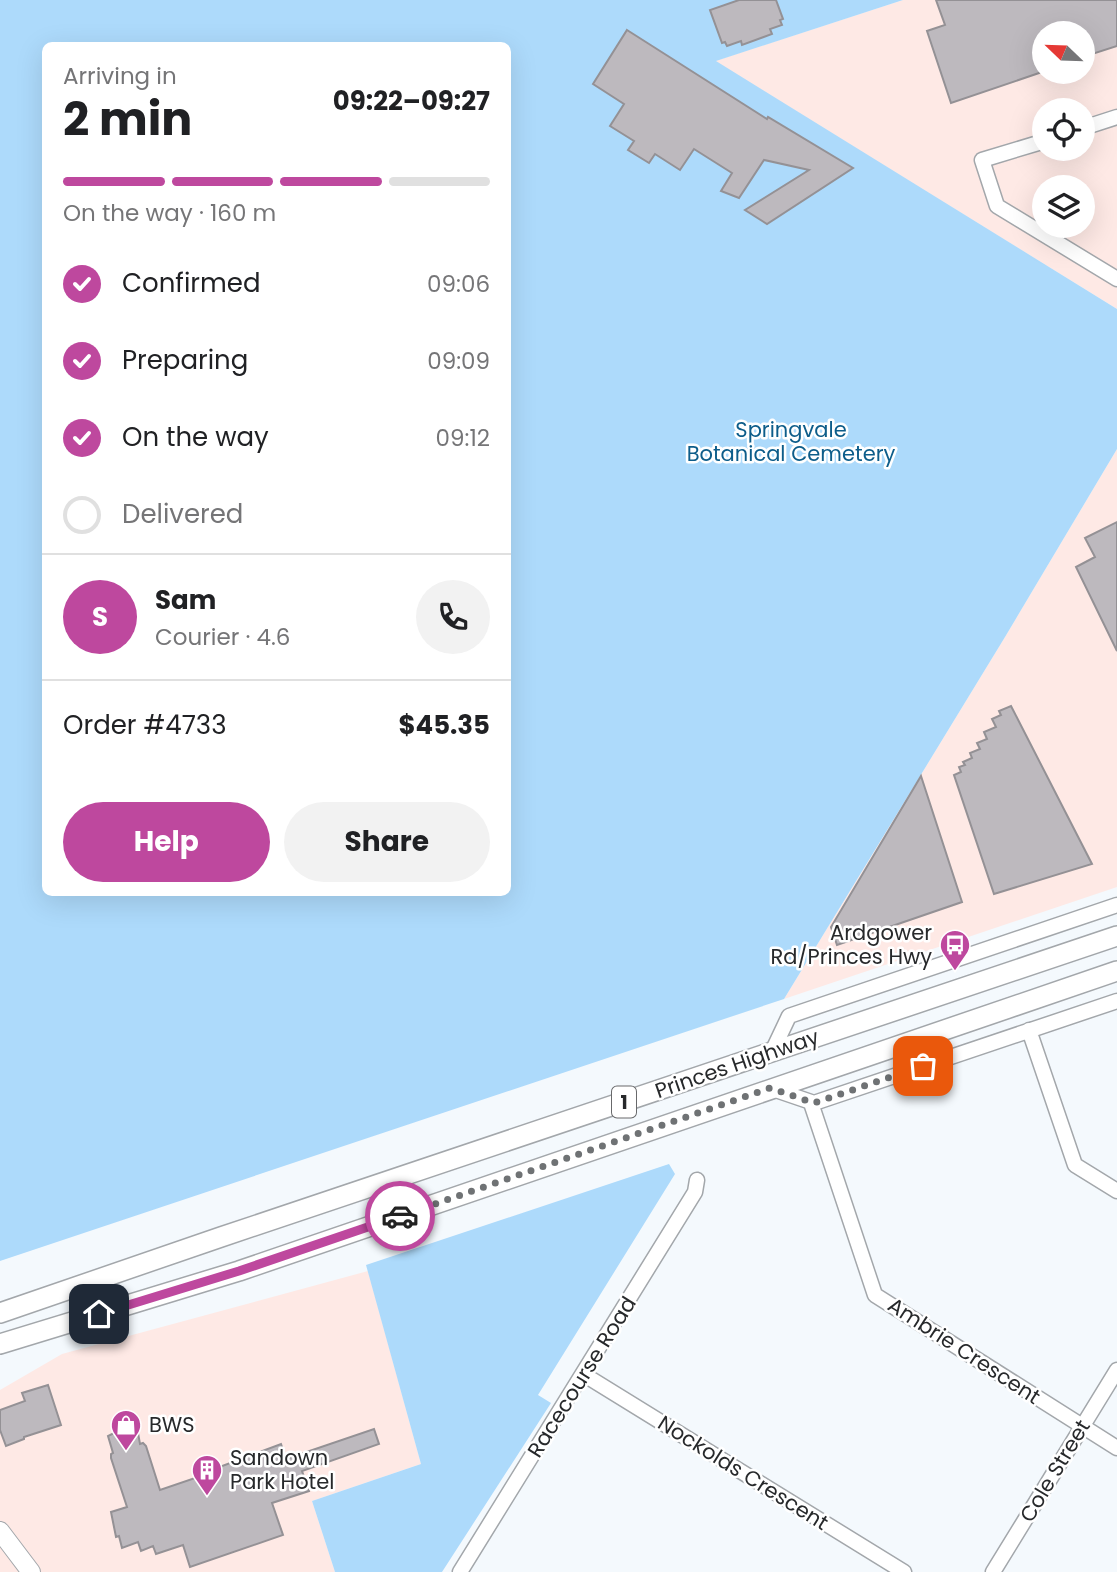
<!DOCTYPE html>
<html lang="en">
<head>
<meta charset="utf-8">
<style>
	:root { --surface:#fff; --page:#f2f2f2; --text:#202124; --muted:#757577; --line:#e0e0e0; --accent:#be489e }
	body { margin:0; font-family:Poppins,sans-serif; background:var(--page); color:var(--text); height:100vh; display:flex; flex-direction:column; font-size:26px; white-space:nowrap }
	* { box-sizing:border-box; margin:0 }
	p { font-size:23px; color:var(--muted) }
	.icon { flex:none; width:38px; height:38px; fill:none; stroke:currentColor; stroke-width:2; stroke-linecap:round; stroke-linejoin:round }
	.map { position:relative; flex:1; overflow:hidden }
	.sheet { position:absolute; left:42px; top:42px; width:469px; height:854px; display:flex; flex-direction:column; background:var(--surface); border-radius:10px; box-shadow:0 7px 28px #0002 }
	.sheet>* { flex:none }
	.needle { width:46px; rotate:293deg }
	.fabs { position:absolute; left:1032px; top:21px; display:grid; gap:14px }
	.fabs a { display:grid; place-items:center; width:63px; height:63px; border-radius:50%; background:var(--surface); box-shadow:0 7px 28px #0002; font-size:35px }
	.pin { position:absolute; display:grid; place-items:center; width:60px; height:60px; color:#fff; margin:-30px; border-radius:14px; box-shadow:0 4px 10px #0006 }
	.courier { position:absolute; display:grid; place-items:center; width:70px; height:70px; margin:-35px; border:5px solid #be489e; border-radius:50%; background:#fff; color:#222; box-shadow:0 2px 9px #0007 }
	.overview em { font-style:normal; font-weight:700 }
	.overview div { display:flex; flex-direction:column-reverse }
	.overview { display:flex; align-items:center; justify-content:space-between; height:119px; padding:0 21px }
	h1 { font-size:46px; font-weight:700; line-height:52px }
	.bar { display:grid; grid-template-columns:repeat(4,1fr); gap:10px 7px; align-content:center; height:84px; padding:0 21px }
	.bar i { height:9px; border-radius:5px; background:var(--line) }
	.bar .on { background:var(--accent) }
	.bar p { grid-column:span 4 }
	.line { display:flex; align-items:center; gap:18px; padding:0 21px; border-top:2px solid var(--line) }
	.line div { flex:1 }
	.round { display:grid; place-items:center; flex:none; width:74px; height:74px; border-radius:37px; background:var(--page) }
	ol { padding:0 21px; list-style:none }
	li { display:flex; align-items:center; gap:21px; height:77px }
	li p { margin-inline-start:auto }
	li .icon { padding:7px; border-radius:50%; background:var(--accent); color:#fff; stroke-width:4 }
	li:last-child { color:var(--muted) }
	li i { width:38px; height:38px; border:4px solid var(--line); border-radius:50% }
	.action { display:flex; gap:14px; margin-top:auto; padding:14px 21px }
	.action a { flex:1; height:80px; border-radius:42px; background:var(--accent); color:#fff; font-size:28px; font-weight:700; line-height:80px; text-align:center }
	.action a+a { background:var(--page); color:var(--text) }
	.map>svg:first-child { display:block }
</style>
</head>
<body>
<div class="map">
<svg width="1117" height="1572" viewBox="0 0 1117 1572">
	<rect width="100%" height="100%" fill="#f4f9fd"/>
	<path fill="#fee9e5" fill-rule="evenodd" d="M903 0H1117V309L715 61ZM1045 33H1083V72H1045ZM1045 110H1083V149H1045ZM1045 187H1083V226H1045Z
		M1117 449V887L784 999 1005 637Z
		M368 1271 421 1464 312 1501 335 1572H0V1390L62 1354Z"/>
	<path fill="#addafb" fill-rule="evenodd" d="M0 0H903L716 61 1117 309V449L1005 637 784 999 0 1261ZM46 46H508V892H46Z
		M669 1164 675 1174 538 1395 551 1403 442 1572H335L312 1501 421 1464 366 1265Z"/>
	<path fill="#bdb9be" stroke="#949195" stroke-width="2" d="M739 0H776L783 19 780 20 782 25 770 29 772 34 742 45 741 41 727 46 725 42 722 43 710 10Z
		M936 0H1117V46L1083 57V33H1045V71L951 103 927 31 945 25Z
		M627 30 767 119 768 117 853 168 767 224 745 210 809 170 764 160 739 198 721 191 732 173 694 149 680 170 655 154 649 163 628 150 634 141 610 126 624 104 593 84Z
		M1117 522V651L1076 567 1095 557 1085 538Z
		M1011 706 1092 864 994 894 954 775 961 772 959 767 965 765 963 762 972 758 970 753 980 749 977 743 987 739 984 732 996 727 992 719 1001 715 999 711Z
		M921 776 962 902 837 945 831 927Z
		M48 1385 61 1425 24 1437V1439L6 1446 0 1430V1410L25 1401 22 1393Z
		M136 1422 140 1444 143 1443 146 1446 160 1490 207 1474 206 1472 281 1444 286 1459 374 1429 379 1444 302 1471 309 1491 272 1503 283 1535 190 1567 183 1545 156 1554 153 1546 141 1551 138 1542 122 1548 119 1536 116 1537 111 1512 127 1507 111 1458V1454L113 1453 108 1436Z"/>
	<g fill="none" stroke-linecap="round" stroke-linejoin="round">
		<g stroke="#a3a7ab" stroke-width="17">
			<path id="minor" d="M1083 128 1117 117
				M1045 141 982 160 997 206 1117 279
				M1029 1030 1075 1165 1117 1191
				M772 1052 789 1016 1117 905
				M770 1088 814 1103 1117 1001
				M811 1103 875 1295 1117 1448
				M583 1374 904 1572
				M460 1572 695 1192 697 1180
				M993 1572 1117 1370"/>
		</g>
		<g stroke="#a3a7ab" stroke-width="20">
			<path id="major" d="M0 1531 31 1572"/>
		</g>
		<g stroke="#a3a7ab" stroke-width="22">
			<path id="highway" d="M0 1313 221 1237 1117 936
				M0 1344 239 1271 1117 971"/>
		</g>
		<use href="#minor" stroke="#fff" stroke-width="14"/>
		<use href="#major" stroke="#fff" stroke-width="18"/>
		<use href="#highway" stroke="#fff" stroke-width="19"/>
	</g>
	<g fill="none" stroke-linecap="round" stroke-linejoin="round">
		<path stroke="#6f7274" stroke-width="7" stroke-dasharray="0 12.6" d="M400 1216 770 1088 814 1103 923 1066"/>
		<path stroke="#be489e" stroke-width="9" d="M99 1314 239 1271 400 1216"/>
	</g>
	<defs>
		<g id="bus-pin" transform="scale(1.575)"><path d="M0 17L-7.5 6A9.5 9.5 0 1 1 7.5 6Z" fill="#be489e" stroke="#fff"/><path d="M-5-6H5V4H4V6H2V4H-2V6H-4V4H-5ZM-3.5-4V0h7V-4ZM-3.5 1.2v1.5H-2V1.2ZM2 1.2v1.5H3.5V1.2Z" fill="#fff"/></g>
		<g id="shop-pin" transform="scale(1.575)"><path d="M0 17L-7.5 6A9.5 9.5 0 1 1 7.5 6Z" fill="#be489e" stroke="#fff"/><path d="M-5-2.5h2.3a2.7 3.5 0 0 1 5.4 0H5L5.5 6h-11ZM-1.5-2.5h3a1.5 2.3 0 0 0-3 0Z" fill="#fff"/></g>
		<g id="building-pin" transform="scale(1.575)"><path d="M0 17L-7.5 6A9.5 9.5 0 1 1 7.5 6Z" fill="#be489e" stroke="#fff"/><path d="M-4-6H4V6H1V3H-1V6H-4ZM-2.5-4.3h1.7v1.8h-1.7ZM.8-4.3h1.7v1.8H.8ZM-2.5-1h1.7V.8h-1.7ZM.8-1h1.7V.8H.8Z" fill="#fff"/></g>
	</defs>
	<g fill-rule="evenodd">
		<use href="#bus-pin" x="955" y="945"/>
		<use href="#shop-pin" x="126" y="1425"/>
		<use href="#building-pin" x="207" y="1470"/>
	</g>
	<g text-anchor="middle" stroke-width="5" stroke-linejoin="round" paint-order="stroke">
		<rect fill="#fff" stroke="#68696b" stroke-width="2" x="612" y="1086.5" width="24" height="31" rx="5"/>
		<g font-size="19" font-weight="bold" fill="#27292b">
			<text x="624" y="1109">1</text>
		</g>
		<g font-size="21" fill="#0d5d8a" stroke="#fff">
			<text x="791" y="437">Springvale<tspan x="791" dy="24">Botanical Cemetery</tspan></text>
		</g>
		<g font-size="21" fill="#27292b" stroke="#fff" text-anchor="start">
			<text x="932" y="940" text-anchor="end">Ardgower<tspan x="932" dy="24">Rd/Princes Hwy</tspan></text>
			<text x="149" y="1432">BWS</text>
			<text x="230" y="1465">Sandown<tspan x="230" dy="24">Park Hotel</tspan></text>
		</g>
		<g font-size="21" fill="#27292b" stroke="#fff">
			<text transform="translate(737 1064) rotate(-19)" y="7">Princes Highway</text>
			<text transform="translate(964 1351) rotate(33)" y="7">Ambrie Crescent</text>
			<text transform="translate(582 1377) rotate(-58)" y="7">Racecourse Road</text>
			<text transform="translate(1055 1471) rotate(-59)" y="7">Cole Street</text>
			<text transform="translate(743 1473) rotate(32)" y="7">Nockolds Crescent</text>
		</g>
	</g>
</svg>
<div class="fabs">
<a><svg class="needle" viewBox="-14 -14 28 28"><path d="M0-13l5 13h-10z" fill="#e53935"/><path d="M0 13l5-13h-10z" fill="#757577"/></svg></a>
<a><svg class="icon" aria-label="locate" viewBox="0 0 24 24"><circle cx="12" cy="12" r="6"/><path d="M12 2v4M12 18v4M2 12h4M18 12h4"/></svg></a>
<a><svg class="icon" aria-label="layers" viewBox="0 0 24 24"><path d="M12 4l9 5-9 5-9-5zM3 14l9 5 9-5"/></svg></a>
</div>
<div class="pin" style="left:923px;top:1066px;background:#ea580c"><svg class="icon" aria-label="bag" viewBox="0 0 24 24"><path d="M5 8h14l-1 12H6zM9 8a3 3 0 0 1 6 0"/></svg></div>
<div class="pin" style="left:99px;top:1314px;background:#1f2937"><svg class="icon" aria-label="home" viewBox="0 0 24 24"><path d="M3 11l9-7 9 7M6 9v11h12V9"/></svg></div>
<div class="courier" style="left:400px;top:1216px"><svg class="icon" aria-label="car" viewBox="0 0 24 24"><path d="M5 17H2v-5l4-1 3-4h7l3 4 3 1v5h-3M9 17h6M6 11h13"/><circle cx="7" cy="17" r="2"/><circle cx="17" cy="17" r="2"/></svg></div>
<section class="sheet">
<div class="overview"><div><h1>2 min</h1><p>Arriving in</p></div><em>09:22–09:27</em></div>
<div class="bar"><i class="on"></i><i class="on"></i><i class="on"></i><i></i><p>On the way · 160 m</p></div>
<ol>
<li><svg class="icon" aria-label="check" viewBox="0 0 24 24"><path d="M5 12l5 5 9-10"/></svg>Confirmed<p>09:06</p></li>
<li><svg class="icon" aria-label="check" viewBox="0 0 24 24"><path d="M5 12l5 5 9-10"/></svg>Preparing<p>09:09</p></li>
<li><svg class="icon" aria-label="check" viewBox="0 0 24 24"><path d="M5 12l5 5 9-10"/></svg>On the way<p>09:12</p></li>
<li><i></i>Delivered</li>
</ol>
<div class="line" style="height:126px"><b class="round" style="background:var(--accent);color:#fff">S</b><div><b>Sam</b><p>Courier · 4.6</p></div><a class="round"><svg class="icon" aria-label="phone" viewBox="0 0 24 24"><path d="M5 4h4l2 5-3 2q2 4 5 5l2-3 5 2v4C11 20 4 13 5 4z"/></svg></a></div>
<div class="line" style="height:91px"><div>Order #4733</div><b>$45.35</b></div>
<div class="action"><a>Help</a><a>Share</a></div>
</section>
</div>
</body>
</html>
